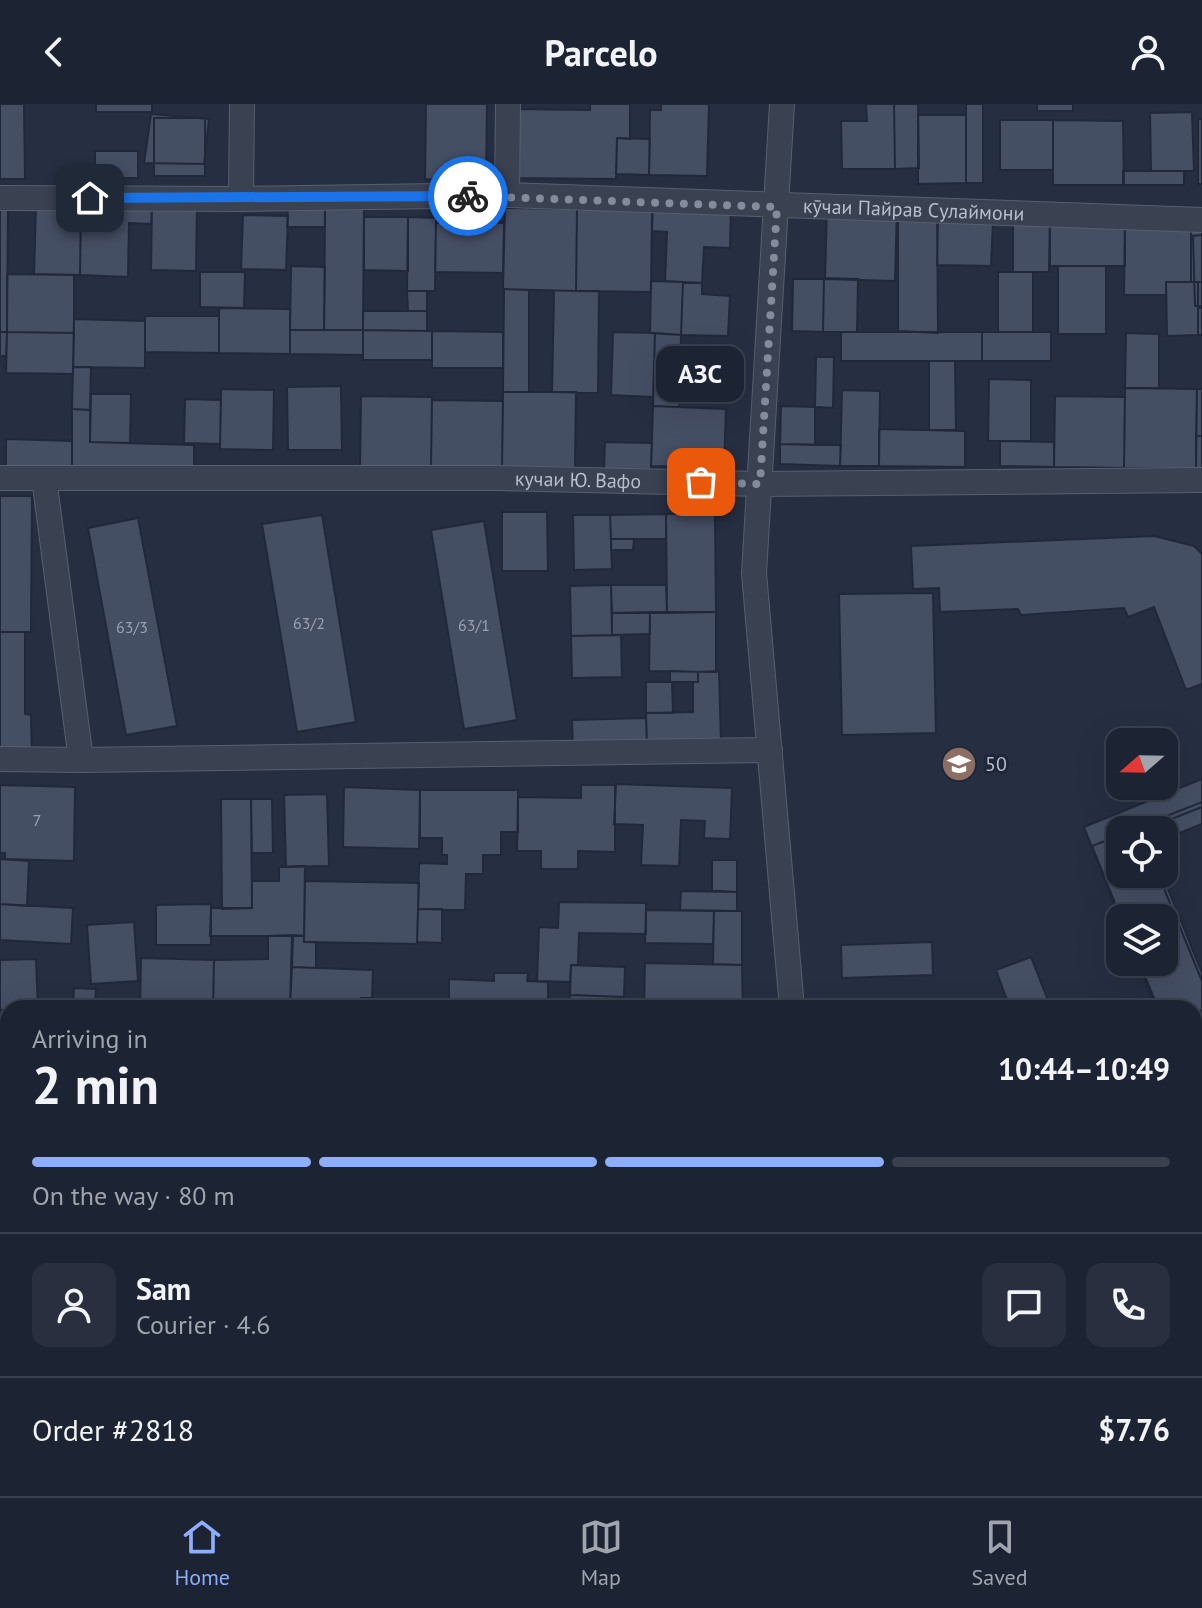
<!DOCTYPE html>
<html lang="en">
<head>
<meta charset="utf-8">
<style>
	:root { --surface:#1c2332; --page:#292f3e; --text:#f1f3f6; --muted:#a0a4ac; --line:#3a404d; --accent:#8eadfa }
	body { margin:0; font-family:"PT Sans",sans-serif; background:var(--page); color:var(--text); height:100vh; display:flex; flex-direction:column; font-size:30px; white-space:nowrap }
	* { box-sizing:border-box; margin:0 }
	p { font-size:26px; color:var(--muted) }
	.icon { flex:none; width:44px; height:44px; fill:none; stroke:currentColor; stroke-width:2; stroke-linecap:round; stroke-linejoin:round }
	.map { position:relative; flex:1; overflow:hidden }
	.drawer { position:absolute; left:0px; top:896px; width:1202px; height:496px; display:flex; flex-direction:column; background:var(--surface); border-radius:24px 24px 0 0; box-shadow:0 8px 32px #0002,0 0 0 2px var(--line) }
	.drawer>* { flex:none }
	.needle { width:52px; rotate:250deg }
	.fabs { position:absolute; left:1106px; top:624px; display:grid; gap:16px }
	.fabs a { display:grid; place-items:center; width:72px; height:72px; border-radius:16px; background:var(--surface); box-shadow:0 8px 32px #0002,0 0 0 2px var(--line); font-size:40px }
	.pin { position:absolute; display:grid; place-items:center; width:68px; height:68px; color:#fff; margin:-34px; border-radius:16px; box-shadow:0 4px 12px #0006 }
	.courier { position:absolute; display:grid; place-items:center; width:80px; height:80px; margin:-40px; border:6px solid #1a73e8; border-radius:50%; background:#fff; color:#222; box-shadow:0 2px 10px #0007 }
	.bubble { position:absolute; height:56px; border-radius:16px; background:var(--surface); box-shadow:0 8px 32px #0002,0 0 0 2px var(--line); font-size:26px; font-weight:700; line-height:56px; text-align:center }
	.overview em { font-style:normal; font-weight:700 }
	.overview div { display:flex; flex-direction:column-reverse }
	.overview { display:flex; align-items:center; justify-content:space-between; height:136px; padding:0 32px }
	h1 { font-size:52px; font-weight:700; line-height:60px }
	.bar { display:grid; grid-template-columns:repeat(4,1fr); gap:12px 8px; align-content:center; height:96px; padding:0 32px }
	.bar i { height:10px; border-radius:6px; background:var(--line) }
	.bar .selected { background:var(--accent) }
	.bar p { grid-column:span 4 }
	.line { display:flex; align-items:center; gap:20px; padding:0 32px; border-top:2px solid var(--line) }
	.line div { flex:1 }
	.round { display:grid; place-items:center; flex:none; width:84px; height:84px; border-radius:16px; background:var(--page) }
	header { display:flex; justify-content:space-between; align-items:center; height:104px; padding:0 32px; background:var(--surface); font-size:36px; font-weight:700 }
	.dock { display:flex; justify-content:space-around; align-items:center; height:112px; border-top:2px solid var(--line); background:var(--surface); font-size:22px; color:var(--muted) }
	.dock a { display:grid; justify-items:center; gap:4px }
	.dock .selected { color:var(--accent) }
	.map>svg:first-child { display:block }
</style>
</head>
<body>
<header><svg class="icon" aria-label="back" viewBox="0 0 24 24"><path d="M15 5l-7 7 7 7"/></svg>Parcelo<svg class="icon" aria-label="person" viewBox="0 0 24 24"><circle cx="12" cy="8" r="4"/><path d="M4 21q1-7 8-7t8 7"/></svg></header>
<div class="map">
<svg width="1202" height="1392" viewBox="0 0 1202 1392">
	<rect width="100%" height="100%" fill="#262f42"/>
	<path fill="#454f64" stroke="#212839" stroke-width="2" d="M0 0H24L25 75H0Z
		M96 0H152V8H96Z
		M426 0H487L486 76 425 75Z
		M590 0H630V35L617 34 616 75 508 74V5L590 6Z
		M661 0H709L707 72 649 71 650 6H661Z
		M866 0H894L895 65H842L841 17H867Z
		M894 0H918L919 64 895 65Z
		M966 0H983V79H966Z
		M1037 0H1073V7H1037Z
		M1192 8 1194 67H1151L1150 9Z
		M151 10 209 15 204 60 144 59Z
		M918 11H966V79L918 80Z
		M154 14H205V72H154Z
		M1198 15H1202V80H1198Z
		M1000 16H1053V66H1000Z
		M1053 16 1123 17 1124 81H1053Z
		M617 34 650 35 649 71 616 70Z
		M95 47H138V74H95Z
		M1123 67H1184V81H1123Z
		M0 101 8 102 7 228H0Z
		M36 101 81 102 80 171 34 170Z
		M152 101 197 102 196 167 151 166Z
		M653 101 731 104 730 144 704 143 702 179 665 177 667 128 652 127Z
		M81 102 152 104 151 120 129 119 128 173 80 171Z
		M827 102 897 104 895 177 825 175Z
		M288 103 325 104V123H287Z
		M325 104H364L363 226H324Z
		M505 104 577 105 576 187 503 185Z
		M937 104 938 229 898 227V105Z
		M577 105 652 107 651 188 576 187Z
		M1013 105 1050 106 1049 168H1013Z
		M1050 106 1125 107V162H1050Z
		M1125 107H1191V178H1166V191H1124Z
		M1191 107H1202V178H1191Z
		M243 111 288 112 286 166 241 165Z
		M364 113H408V167L364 166Z
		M408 113 436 114 435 187H407Z
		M938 117 993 118 991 162 937 161Z
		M436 119H504L503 169 435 168Z
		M1202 131V202H1195L1193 132Z
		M291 162 325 163 324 226H290Z
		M1058 162H1106V230H1058Z
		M200 168H245L244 204 200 203Z
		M998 168H1033V228H998Z
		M7 170 74 171V229L7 228Z
		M824 174 858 175 857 228H823Z
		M793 175H824L823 228 792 227Z
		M651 177 683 178 681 231 650 229Z
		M683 178 702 179V190L730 192 728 232 681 231Z
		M1166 178H1198V231L1167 232Z
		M504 185 529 186V288H503Z
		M407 187H427V207H408Z
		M554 187H599L598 289 552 288Z
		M219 204 290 205V250L219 249Z
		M1198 204H1202V231H1198Z
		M363 207H427V227L363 226Z
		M145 212H219V249L145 248Z
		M74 215 145 217V264L73 263Z
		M290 226H363V251L290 250Z
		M363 226 432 227V256H363Z
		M432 227 503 228V264H432Z
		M0 228H7L6 252H0Z
		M7 228 74 229 73 270 6 269Z
		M613 228 655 229 653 293 611 291Z
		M841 228H982V257H841Z
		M982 228H1051V257H982Z
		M655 229 681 231 679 303 653 302Z
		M1126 229 1159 230V284H1125Z
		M816 253H834L833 304 815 303Z
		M929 257H955L956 326H929Z
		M73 263H91L90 306 72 305Z
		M989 275 1031 276V337H988Z
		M341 282 342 346H288L287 283Z
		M1125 284 1197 285 1196 365 1124 364Z
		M221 285 274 286 273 346 220 345Z
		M1197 285H1202V332H1196Z
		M842 286 880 287 879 362H840Z
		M503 288H576L575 364 502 363Z
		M91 290H131L130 339 90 338Z
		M361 292 432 293 431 363 360 362Z
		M1055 292 1125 293 1124 364 1054 363Z
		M185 295 221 296 220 340 184 339Z
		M432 296 503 297 502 363H431Z
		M653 302 726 305 724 364 651 362Z
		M781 302 815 303V341L780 340Z
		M72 305 90 306V338L194 341V366L72 363Z
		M879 325 965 327V363L879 362Z
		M1196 332H1202V364H1196Z
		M6 335 72 337V363H6Z
		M1000 337 1054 338V363L1000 362Z
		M605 338 652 339 651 366 604 365Z
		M780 340 841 341 840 362 780 360Z
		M0 392H32L31 528H0Z
		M502 408H547L548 467H502Z
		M666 410V435H611L610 411Z
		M666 410H715L716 508 667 509Z
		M322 411 356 618 297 628 262 420Z
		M573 411H610L612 465 574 466Z
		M138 414 177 622 126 631 88 424Z
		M484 417 517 616 464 625 431 426Z
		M1154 432 1194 442 1202 450V580L1186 586 1154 503 1128 513 1124 504 1021 511 1018 505 940 508 939 484 913 485 911 442Z
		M611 435H634L633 446H611Z
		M611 481 612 531 571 532 570 482Z
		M611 481H666L667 509H612Z
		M933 489 936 629 842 631 839 490Z
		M650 508V530L612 531V509Z
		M650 508H716V568L649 567Z
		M0 528H25V610L31 611 32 651H0Z
		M621 531 622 573 572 574 571 532Z
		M670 567 698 568V578H670Z
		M719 567 721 640 647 642 646 609 693 608V578H698V568Z
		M646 578H672L673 609H646Z
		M646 614 647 642 573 644 572 616Z
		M1202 675V703L1144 726H1120V770H1162L1202 869V906L1194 909V904H1156L1138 858H1164V814H1120L1084 723Z
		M616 680 732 684 730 735 704 734 705 717 681 716 679 762 641 761 643 721 614 720Z
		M0 681 75 683 74 757 5 755V749H0Z
		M581 681H615V748L578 747V765H541V747H517L518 693 581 694Z
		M344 683 420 686 419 745 343 743Z
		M420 686H518V728H501V751H483V770H466L465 806 418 805 419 759 447 760V751H442V734H420Z
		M327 690 329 762 286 763 284 691Z
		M221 695H251L252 804 222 805Z
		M251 695H272L273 749H252Z
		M1202 698V720L1164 735V726H1131Z
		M1120 731V770H1158L1202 877V923L1194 926V904H1158L1139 858H1164V814H1121L1092 742Z
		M0 755 29 757 27 802 0 800Z
		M712 756H737V788L712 787Z
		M305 762 304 832H210L211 804H252V777H279V763Z
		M305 777 419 779 417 840 304 838Z
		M681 787 737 788V807L680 806Z
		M559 798 646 799V830L579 829 578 861H571L570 878 537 877 539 823 558 824Z
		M0 800 73 804 71 840 0 836Z
		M211 800V841H156V801Z
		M418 805H442V839L417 838Z
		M646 806 714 807 713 840 645 839Z
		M714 807H742V861L713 860Z
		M134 818 138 877 91 880 87 821Z
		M292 831 290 904H213L214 856 268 855V832Z
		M293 831 304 832V838H316V864L292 863Z
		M932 838 933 871 842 874 841 841Z
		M1031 853 1051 904H1010L996 866Z
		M141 854 214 856 213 904H140Z
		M36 855 38 904 0 906V856Z
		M645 859 742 861 743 904H644Z
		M571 861 625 863 624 893 570 891Z
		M292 863 373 866 372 894H362L361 904H290Z
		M494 869H528L527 877 548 878V904H449V875L494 877Z
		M74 884 96 885 95 904H73Z
		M570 891 624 893V904H569Z
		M361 894 449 898V904H361Z
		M0 962 8 963V1011H0Z
		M1194 983H1202V1044H1194Z
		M1194 1072H1197V1122H1194Z
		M1197 1086H1202V1135H1197Z
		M1194 1168H1202V1233H1194Z
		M0 1257H8V1343H0Z
		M0 1343H8V1384H26V1392H0Z
		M58 1384H131V1392H57Z
		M148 1384H174V1392H147Z
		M174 1384H220V1392H174Z
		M264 1384H313V1392H264Z
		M367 1384H394V1388H367Z
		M462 1384H483V1392H462Z
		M509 1384H571V1392H509Z
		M713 1384H792V1392H713Z
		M904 1384H964L965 1392H904Z
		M1034 1384H1100V1391L1034 1392Z
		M652 1385 694 1387V1392H652Z
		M420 1387V1392H314V1389Z"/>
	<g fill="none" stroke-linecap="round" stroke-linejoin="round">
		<g stroke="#585f6f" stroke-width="14">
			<path id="service" d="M975 1384 976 1392"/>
		</g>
		<g stroke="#585f6f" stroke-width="26">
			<g id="minor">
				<path d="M782 0 754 469 792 904"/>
				<path d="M507 91 508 0"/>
				<path id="s1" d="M0 94 241 95 507 91 1202 116"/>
				<path d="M241 95 242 0"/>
				<path id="s2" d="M0 374H495L760 380 1202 376"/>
				<path d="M44 374 81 656"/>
				<path d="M0 655 81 656 770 646"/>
				<path d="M0 949H8"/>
				<path d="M1194 970H1202"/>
				<path d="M0 1242H8"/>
				<path d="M1194 1245H1202"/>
				<path d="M501 1384V1392"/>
				<path d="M829 1384V1392"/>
				<path d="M246 1392V1384"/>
			</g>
		</g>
		<use href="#service" stroke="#3a4151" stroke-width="12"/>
		<use href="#minor" stroke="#3a4151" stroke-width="24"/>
	</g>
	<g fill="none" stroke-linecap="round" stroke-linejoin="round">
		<path stroke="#848b9c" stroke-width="8" stroke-dasharray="0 14.4" d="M468 92 777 103 760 380 701 378"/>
		<path stroke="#1a73e8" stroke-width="10" d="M90 94 468 92"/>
	</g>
	<defs>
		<g id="school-disc" transform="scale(1.8)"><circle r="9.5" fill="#8d6e63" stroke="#1f2637"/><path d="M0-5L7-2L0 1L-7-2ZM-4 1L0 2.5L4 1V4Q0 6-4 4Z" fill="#fff"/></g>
	</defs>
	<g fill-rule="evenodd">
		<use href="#school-disc" x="959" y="660"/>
	</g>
	<g text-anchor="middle" stroke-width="6" stroke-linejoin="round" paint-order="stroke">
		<g font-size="16" fill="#9aa2b2">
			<text x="309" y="525">63/2</text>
			<text x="474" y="527">63/1</text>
			<text x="132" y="529">63/3</text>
			<text x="37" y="722">7</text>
		</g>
		<g font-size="20" fill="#b7bdcc" stroke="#1f2637">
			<text dy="7" stroke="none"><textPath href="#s1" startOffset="914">кӯчаи Пайрав Сулаймони</textPath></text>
			<text dy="7" stroke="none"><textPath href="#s2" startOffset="578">кучаи Ю. Вафо</textPath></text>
		</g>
		<g font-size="20" fill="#b7bdcc" stroke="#1f2637" text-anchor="start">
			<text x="985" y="667">50</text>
		</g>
	</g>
</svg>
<div class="fabs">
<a><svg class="needle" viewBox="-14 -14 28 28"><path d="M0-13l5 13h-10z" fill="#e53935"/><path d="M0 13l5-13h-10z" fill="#a0a4ac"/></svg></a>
<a><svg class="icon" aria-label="locate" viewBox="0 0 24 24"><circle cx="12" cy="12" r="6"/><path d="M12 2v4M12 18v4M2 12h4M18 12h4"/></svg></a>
<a><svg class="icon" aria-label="layers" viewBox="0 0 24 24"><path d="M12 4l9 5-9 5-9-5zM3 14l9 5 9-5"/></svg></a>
</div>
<div class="pin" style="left:701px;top:378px;background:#ea580c"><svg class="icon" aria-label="bag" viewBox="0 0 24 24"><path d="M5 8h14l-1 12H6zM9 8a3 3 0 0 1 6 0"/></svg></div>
<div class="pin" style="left:90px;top:94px;background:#1f2937"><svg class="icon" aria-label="home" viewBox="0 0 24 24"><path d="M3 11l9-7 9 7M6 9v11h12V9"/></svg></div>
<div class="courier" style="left:468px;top:92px"><svg class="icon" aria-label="bike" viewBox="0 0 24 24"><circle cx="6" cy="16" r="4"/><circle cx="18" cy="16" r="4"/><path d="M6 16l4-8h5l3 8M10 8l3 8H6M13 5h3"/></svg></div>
<div class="bubble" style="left:656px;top:242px;width:88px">АЗС</div>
<section class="drawer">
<div class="overview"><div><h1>2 min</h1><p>Arriving in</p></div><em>10:44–10:49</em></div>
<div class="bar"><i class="selected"></i><i class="selected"></i><i class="selected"></i><i></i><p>On the way · 80 m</p></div>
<div class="line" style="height:144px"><a class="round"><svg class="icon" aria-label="person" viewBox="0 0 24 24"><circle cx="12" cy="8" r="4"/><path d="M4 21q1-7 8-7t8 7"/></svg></a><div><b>Sam</b><p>Courier · 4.6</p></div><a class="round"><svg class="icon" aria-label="chat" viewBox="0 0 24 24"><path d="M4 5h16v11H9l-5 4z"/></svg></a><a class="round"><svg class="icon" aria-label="phone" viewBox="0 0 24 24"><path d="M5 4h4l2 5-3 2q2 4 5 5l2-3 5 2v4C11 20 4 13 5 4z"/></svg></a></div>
<div class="line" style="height:104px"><div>Order #2818</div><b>$7.76</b></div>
</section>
</div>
<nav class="dock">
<a class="selected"><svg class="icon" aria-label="home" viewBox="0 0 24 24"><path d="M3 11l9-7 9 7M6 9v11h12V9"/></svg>Home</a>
<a><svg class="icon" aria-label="map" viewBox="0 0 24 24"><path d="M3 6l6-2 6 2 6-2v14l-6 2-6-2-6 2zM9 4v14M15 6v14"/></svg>Map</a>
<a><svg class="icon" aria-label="saved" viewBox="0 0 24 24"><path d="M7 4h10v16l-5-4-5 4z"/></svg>Saved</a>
</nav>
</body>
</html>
